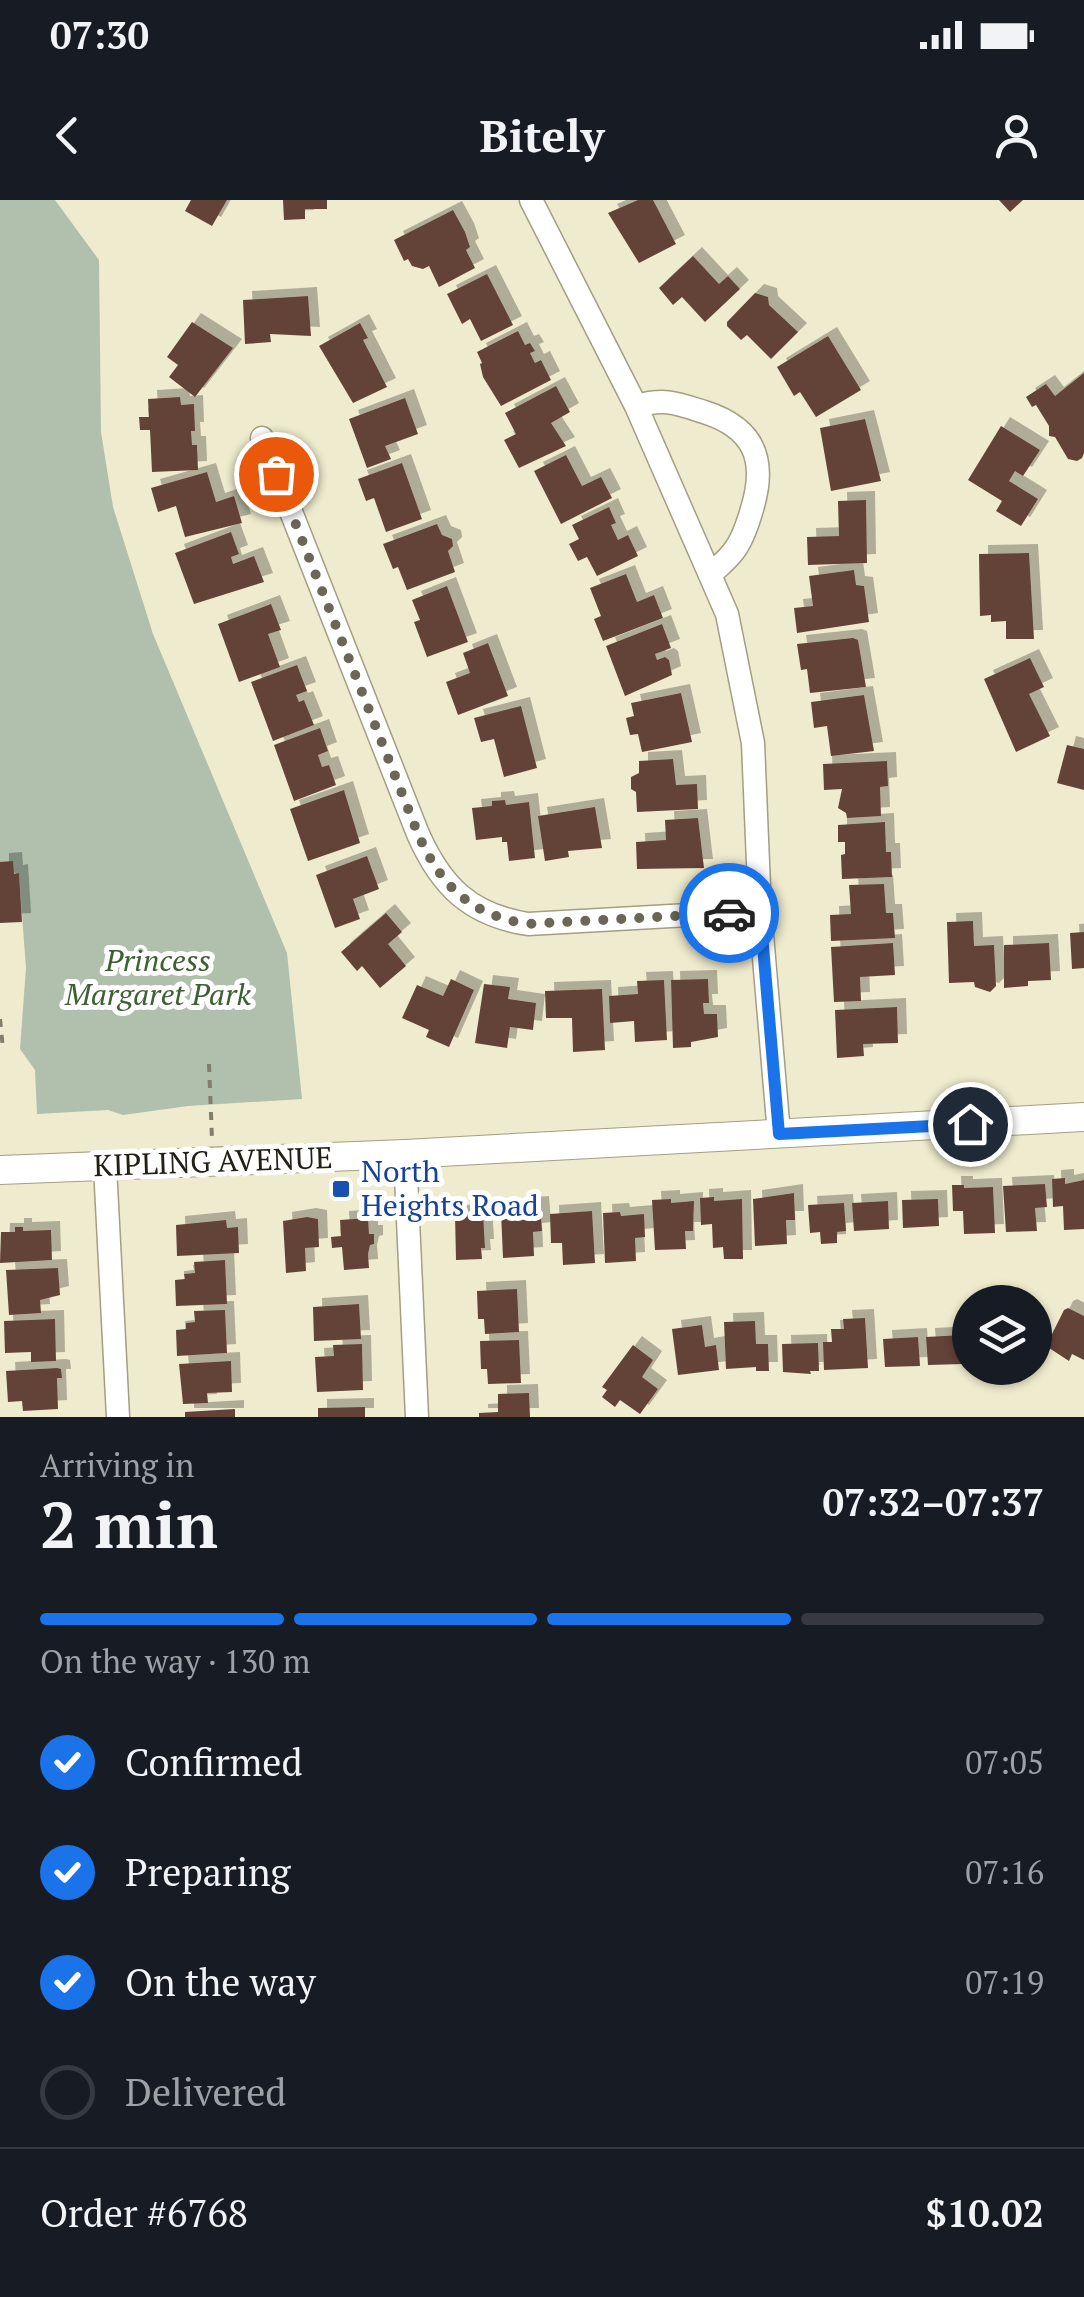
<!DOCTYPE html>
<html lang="en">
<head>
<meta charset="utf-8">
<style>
	:root { --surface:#171b24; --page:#242831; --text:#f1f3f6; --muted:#9ea1a6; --line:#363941; --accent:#1a73e8 }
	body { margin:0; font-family:"PT Serif",serif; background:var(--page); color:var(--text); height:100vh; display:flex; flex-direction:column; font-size:38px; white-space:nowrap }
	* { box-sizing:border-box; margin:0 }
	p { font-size:32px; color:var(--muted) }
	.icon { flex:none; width:55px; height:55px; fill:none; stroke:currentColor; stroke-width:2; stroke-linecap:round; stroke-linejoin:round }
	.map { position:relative; height:1217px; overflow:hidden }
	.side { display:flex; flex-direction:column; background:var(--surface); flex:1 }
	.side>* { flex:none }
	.controls { position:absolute; left:952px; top:1085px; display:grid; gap:20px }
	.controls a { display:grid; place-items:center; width:100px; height:100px; border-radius:50%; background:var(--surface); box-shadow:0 2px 8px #0004; font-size:50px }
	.pin { position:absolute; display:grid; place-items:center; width:85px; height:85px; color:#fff; margin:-42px; border:5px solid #fff; border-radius:50%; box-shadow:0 2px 10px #0007 }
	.courier { position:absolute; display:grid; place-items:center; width:100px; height:100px; margin:-50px; border:8px solid #1a73e8; border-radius:50%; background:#fff; color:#222; box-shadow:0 2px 12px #0007 }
	.summary em { font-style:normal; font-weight:800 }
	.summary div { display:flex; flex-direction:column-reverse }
	.summary { display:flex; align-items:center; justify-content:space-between; height:170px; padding:0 40px }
	h1 { font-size:65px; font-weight:800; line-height:75px }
	.bar { display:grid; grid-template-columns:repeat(4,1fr); gap:15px 10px; align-content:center; height:120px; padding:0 40px }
	.bar i { height:12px; border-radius:8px; background:var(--line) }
	.bar .current { background:var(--accent) }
	.bar p { grid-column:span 4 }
	.line { display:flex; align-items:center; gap:25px; padding:0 40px; border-top:2px solid var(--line) }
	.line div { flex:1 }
	ol { padding:0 40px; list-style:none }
	li { display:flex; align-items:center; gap:30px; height:110px }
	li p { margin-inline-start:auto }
	li .icon { padding:10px; border-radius:50%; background:var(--accent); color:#fff; stroke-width:4 }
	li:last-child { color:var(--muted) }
	li i { width:55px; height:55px; border:5px solid var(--line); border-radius:50% }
	.status { display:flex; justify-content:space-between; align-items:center; height:70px; padding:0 50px; background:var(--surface); direction:ltr }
	.status svg { height:28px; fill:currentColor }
	header { display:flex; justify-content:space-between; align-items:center; height:130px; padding:0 40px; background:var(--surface); font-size:45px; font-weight:800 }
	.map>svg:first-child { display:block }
</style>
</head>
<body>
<div class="status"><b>07:30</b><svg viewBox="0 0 49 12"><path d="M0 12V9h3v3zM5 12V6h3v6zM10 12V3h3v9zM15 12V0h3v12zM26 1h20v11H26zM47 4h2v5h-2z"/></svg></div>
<header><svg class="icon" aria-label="back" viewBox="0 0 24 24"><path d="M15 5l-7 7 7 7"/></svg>Bitely<svg class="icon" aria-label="person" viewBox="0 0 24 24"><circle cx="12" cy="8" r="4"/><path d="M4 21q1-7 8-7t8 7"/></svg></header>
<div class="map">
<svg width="1084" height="1217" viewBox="0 0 1084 1217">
	<defs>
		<filter id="shadow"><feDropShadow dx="9" dy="-9" stdDeviation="0" flood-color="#0004"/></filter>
	</defs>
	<rect width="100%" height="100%" fill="#efebce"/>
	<path fill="#b0c0ac" d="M0 0H55L99 60 101 232 113 307 153 434 287 753 302 899 188 906 123 915 108 910 37 914 35 870 20 849 26 768 19 675 0 664Z"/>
	<path fill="#644339" filter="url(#shadow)" d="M191 0H227L212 26 185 11Z
		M283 0H327V9H305V19L284 20Z
		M638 0H653L676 44 639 63 608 13Z
		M999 0H1023L1010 12Z
		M453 10 465 32 470 47 466 50 475 68 439 87 429 66 423 69 412 66 408 59 404 61 394 40Z
		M693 56 719 84 728 76 740 89 705 122 682 97 673 105 659 88Z
		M487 74 513 125 481 141 470 119 462 124 447 94Z
		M755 93 768 97 769 105 798 132 771 159 747 135 741 140 727 126V122Z
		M308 96 311 136 270 134 271 142 245 144 243 100Z
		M192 122 233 148 195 197 169 177 178 165 167 157Z
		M360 123 368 138 363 140 387 187 353 203 319 146Z
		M518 131 525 145 530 143 535 151 530 153 535 163 541 160 551 180 501 206 483 177 480 164 482 163 477 152Z
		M828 136 861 190 816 217 800 192 794 196 777 167Z
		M1084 173V253L1082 258 1077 261 1068 259 1055 237 1049 236V226L1036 205 1032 207 1026 197 1046 184 1055 196Z
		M556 186 570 212 551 223 566 246 519 268 504 240 516 234 505 213Z
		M180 197 181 205 194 204 195 231H191L192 245H197L198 270 152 272 150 230H140L139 217H149L148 199Z
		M405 198 418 234 385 246 391 259 367 268 349 219Z
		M865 219 881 281 831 291 820 228Z
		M1001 226 1040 250 1023 276 1015 271 1009 281 1038 299 1021 326 996 311 1002 301 968 280Z
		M566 255 582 286 601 277 612 298 561 324 534 271Z
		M402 263 422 319 386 332 374 298 366 301 358 279Z
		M207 272 216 302 234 296 242 323 185 337 176 306 158 312 151 288Z
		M866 300 867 363 808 365 807 337 839 336 838 301Z
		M609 307 616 323 611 325 618 340 628 335 638 356 597 376 587 357 578 361 569 344 579 339 572 325Z
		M437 324 442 335 452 339 453 346 448 351 455 372 407 390 398 367 393 369 383 344Z
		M231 332 239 354 231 357 233 364 254 356 264 382 194 404 175 353Z
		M1029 353 1034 439H1006V421L991 422V415L980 416 979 354Z
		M854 370 856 385 864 386 869 422 797 433 794 408 813 406 809 376Z
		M626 374 637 402 654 395 663 418 603 441 594 419 601 416 590 388Z
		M447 386 468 442 427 457 414 422 420 420 412 400Z
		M271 404 281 430 268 434 280 467 239 482 218 424Z
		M662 424 671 448 655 454 657 460 665 457 669 460 672 475 625 496 606 446Z
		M853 438 858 440 866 487 810 493 807 469 801 470 797 444Z
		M488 443 508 496 458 515 446 482 470 473 463 453Z
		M1030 458 1044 487 1029 494 1050 536 1016 552 984 479Z
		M297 465 307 491 296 495 299 502 304 500 314 525 273 541 251 482Z
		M681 493 692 542 642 552 638 534 630 535 626 518 634 516 631 503Z
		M864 495 874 551 831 556 827 526 814 528 811 502Z
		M521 506 537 568 504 577 494 539 481 542 474 518Z
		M320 528 328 551 318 555 322 567 329 565 336 585 294 601 274 545Z
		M1067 545 1084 549V590L1057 583Z
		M673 559 676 585 697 584 698 609 637 612 636 592 631 589V577L639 573V561Z
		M887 561 888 586 880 587 881 616 847 618 846 613 838 608 842 589 824 590 823 564Z
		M344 590 360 643 308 661 290 609Z
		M505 600 506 605 529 602 535 658 509 661 507 642H502V637L476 640 472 608 492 606V601Z
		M595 607 602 648 568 651 569 657 545 661 538 616Z
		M698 618 704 668 637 669 636 642 666 640 665 620Z
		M885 622 886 652H891L892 677 842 679 841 655 845 654V642H838V625Z
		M367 656 379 689 353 699 360 719 335 728 316 675Z
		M13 661 14 674 19 673 22 722 0 723V662Z
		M884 684 886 713H893L895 738 831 741 830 715 851 714 849 685Z
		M386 713 402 732 388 744 406 766 380 788 362 766 357 771 341 752Z
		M973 721 974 746 994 745 996 786 990 792 975 787 974 782 949 783 947 722Z
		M1084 732V768L1072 769 1070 733Z
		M893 743 895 775 860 777 861 801 834 802 831 747Z
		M1049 743 1051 780 1028 781V786L1004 788V745Z
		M451 779 474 790 449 847 426 837 429 830 402 818 417 785 443 796Z
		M708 779 709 803H703L704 814H717L718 837 691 842V847L673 848 671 780Z
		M664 780 667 840 635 842 634 821 610 823 609 796 638 794 637 781Z
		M484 784 510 787 508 799 536 803 533 830 510 827 507 848 475 843Z
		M602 789 605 850 573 852 572 818H546L545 791Z
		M897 807 898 843 863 844 864 856 837 858 835 810Z
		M1065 978V984L1084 980V1029L1064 1030 1063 1006 1053 1007 1052 979Z
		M1045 984 1047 1007 1035 1008 1037 1031 1006 1032 1003 986Z
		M952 985H964V988L993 987 995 1033 964 1034 963 1011H953Z
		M794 993 795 1020H786L787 1044 755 1046 753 999Z
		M714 997V1001L742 999 743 1059H724L723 1047 713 1048 712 1024 701 1025 700 998Z
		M671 999V1003L694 1001 693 1031H685L686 1049 655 1050 652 1000Z
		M938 999 939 1026 903 1028 902 1000Z
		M888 1001 889 1029 854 1031 852 1003Z
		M844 1003 846 1031 837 1032V1043L821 1044 820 1032 810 1033 808 1005Z
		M540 1005 542 1031 533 1032 534 1056 503 1058 501 1012 527 1010 526 1006Z
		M592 1011 595 1063 563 1065 562 1043H551L550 1014Z
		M620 1012 621 1016 644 1014 645 1037 635 1038 636 1061 605 1063 603 1013Z
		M483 1013 485 1048H481L482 1059 456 1060 455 1014Z
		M307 1017 318 1019 319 1047 305 1048 306 1071 286 1073 283 1021Z
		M368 1018 369 1034H374V1044L370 1045 368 1054 369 1068 344 1070 342 1047 332 1048 331 1037 341 1036 340 1020Z
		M226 1020 227 1028 238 1027 239 1053 177 1056 176 1025Z
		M15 1027H23V1031L51 1030 52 1060 0 1063 1 1032H15Z
		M225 1060 227 1104 176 1106 175 1080 185 1079 184 1074 195 1073 194 1062Z
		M58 1068 60 1095 40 1100 41 1113 9 1115 6 1070Z
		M517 1089 519 1132 485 1134 484 1119H478L477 1091Z
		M359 1104 361 1139 314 1141 313 1107Z
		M1068 1108 1084 1116V1160L1072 1154 1069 1161 1046 1146 1064 1110Z
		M225 1110 227 1153 177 1156 176 1130 186 1129V1123L195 1122 194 1111Z
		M865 1118 868 1168 824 1170 823 1142H832L831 1129H844L843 1119Z
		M55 1119 56 1161 31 1162V1152L5 1153 4 1121Z
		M755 1121 756 1144H768L769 1171H756V1167L726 1169 724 1122Z
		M702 1125 705 1147 716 1145 719 1170 678 1175 672 1129Z
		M962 1135 963 1164 928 1165 926 1137Z
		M918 1137 920 1166 885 1167 883 1139Z
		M519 1140 521 1183 488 1184 487 1169H481L480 1141Z
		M818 1143 819 1171H810L811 1174 783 1172 782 1144Z
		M362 1144 363 1190 317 1192 315 1157 334 1156 333 1145Z
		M633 1145 653 1160 642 1177 658 1189 640 1214 620 1200 615 1207 602 1197 607 1190 602 1187Z
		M231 1161 232 1192 207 1193 208 1203 183 1204 179 1164Z
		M57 1168 61 1169 62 1178H57L58 1209 23 1211 22 1201 8 1202 6 1171Z
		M529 1193 530 1217H479V1213L498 1212V1194Z
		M365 1207V1217H318V1208Z
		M235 1209V1217H185V1212Z"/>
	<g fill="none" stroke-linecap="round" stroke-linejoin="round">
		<g stroke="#a39e84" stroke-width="25">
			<path id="minor" d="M531 0 636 206 727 414 753 543 760 711 779 934
				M636 206C665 198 676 203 704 212 755 228 767 260 752 309 748 323 742 341 733 352 727 360 718 367 711 374
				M262 238 418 634C441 686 470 715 528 724L760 711
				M405 954 417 1217
				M105 966 118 1217"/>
		</g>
		<g stroke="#a39e84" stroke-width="30">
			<path id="major" d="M0 970 405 954 1084 917"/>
		</g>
		<path stroke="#817e6c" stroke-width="4" stroke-dasharray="8 8" stroke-linecap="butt" d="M0 819 3 849
			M209 864 212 939"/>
		<use href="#minor" stroke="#fff" stroke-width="22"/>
		<use href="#major" stroke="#fff" stroke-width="28"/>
	</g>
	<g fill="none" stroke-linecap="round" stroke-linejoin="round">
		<path stroke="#6a6756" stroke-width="10" stroke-dasharray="0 18" d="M276 274 418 634C441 686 470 715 528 724L729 713"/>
		<path stroke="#1a73e8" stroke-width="12" d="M729 713 760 711 779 934 970 924"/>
	</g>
	<rect fill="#1a4fb4" stroke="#fff" stroke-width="4" x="331" y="979" width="20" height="20" rx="5"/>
	<g text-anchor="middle" stroke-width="10" stroke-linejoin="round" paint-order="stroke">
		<g font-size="30" font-style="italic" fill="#3e6034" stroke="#fff">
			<text x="158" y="771">Princess<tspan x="158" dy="34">Margaret Park</tspan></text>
		</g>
		<g font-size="30" fill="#222016" stroke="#fff">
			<text transform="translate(213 962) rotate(-2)" y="10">KIPLING AVENUE</text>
		</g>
		<g font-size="30" fill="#164399" stroke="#fff" text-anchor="start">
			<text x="361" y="982">North<tspan x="361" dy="34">Heights Road</tspan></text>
		</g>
	</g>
</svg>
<div class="controls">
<a><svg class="icon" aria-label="layers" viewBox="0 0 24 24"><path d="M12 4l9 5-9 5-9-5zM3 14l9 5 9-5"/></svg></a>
</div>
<div class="pin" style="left:276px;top:274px;background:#ea580c"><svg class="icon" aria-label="bag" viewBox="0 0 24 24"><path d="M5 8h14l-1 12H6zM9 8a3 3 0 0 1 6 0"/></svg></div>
<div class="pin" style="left:970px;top:924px;background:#1f2937"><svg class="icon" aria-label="home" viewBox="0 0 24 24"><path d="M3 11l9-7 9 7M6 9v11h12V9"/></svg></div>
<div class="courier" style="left:729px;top:713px"><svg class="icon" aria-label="car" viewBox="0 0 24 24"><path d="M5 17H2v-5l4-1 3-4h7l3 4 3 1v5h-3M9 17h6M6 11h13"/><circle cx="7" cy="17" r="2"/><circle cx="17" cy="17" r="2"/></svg></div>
</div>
<section class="side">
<div class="summary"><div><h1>2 min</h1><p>Arriving in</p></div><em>07:32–07:37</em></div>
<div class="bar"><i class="current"></i><i class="current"></i><i class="current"></i><i></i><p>On the way · 130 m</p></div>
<ol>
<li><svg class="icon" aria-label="check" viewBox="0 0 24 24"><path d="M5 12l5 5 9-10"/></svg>Confirmed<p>07:05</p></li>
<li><svg class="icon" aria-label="check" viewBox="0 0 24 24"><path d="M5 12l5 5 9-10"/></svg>Preparing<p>07:16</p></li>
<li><svg class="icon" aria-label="check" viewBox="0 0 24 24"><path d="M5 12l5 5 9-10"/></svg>On the way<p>07:19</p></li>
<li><i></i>Delivered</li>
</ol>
<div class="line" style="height:130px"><div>Order #6768</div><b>$10.02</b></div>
</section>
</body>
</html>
